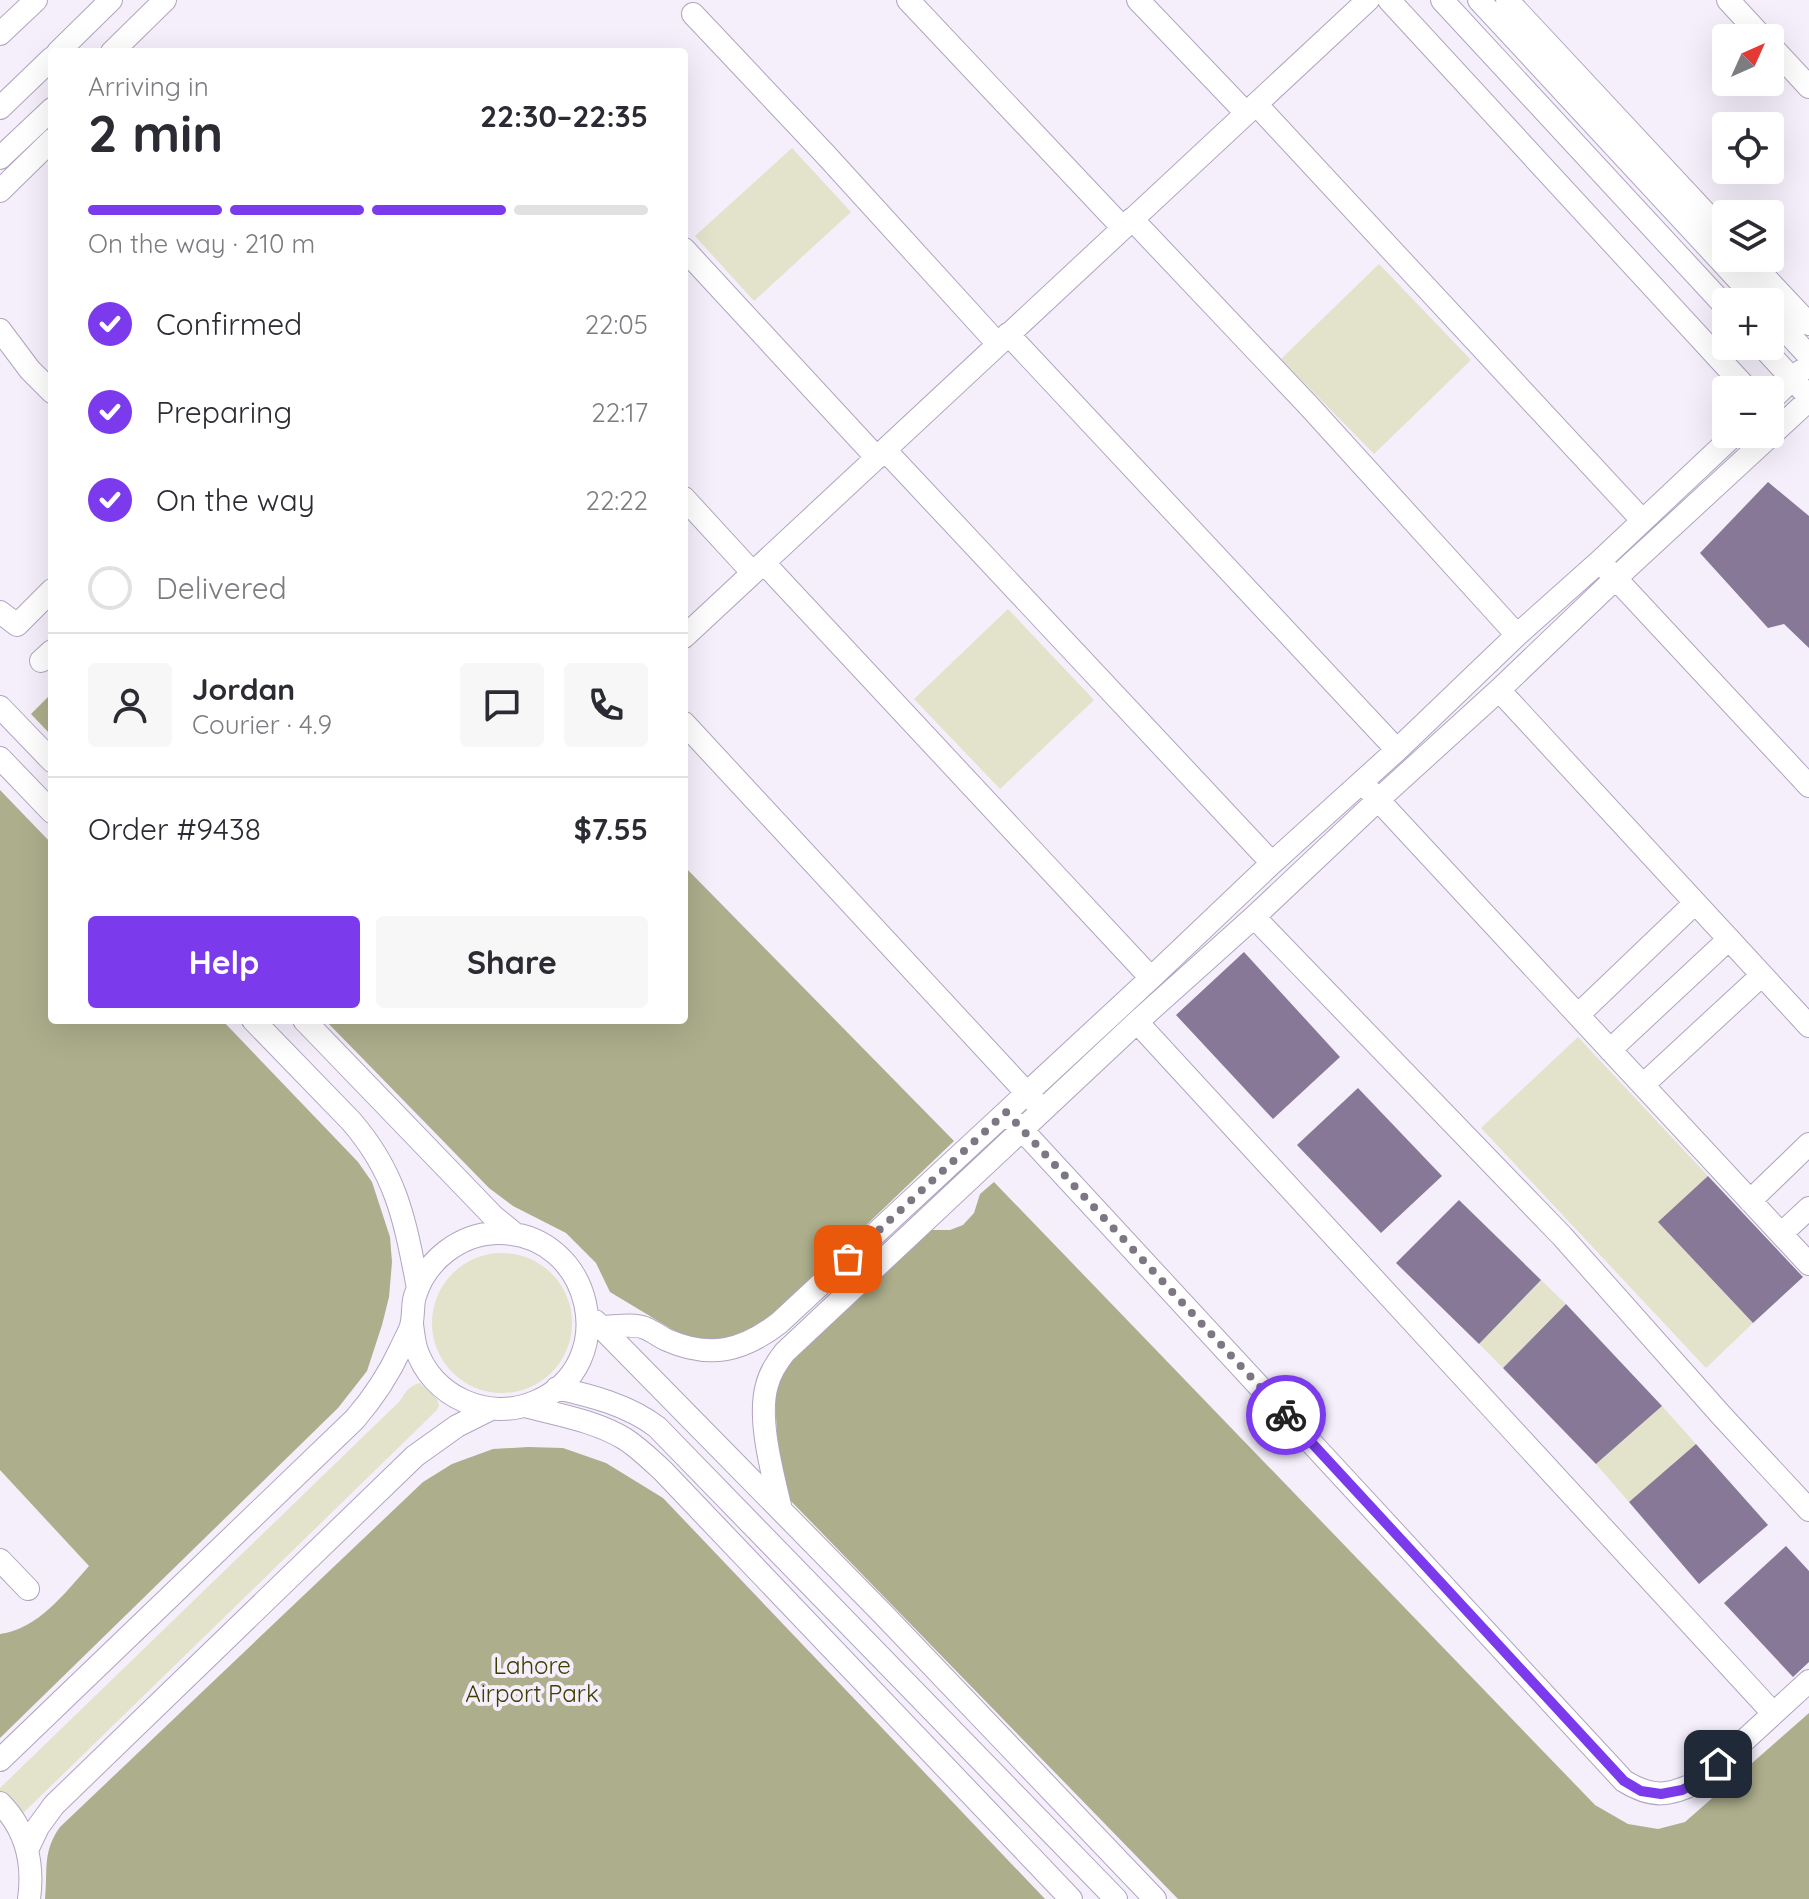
<!DOCTYPE html>
<html lang="en">
<head>
<meta charset="utf-8">
<style>
	:root { --surface:#fff; --page:#f7f7f7; --text:#2b2b33; --muted:#7c7c81; --line:#e1e1e2; --accent:#7c3aed }
	body { margin:0; font-family:Quicksand,sans-serif; background:var(--page); color:var(--text); height:100vh; display:flex; flex-direction:column; font-size:30px; white-space:nowrap }
	* { box-sizing:border-box; margin:0 }
	p { font-size:26px; color:var(--muted) }
	.icon { flex:none; width:44px; height:44px; fill:none; stroke:currentColor; stroke-width:2; stroke-linecap:round; stroke-linejoin:round }
	.map { position:relative; flex:1; overflow:hidden }
	.sheet { position:absolute; left:48px; top:48px; width:640px; height:976px; display:flex; flex-direction:column; background:var(--surface); border-radius:8px; box-shadow:0 8px 32px #0002 }
	.sheet>* { flex:none }
	.needle { width:52px; rotate:45deg }
	.tools { position:absolute; left:1712px; top:24px; display:grid; gap:16px }
	.tools a { display:grid; place-items:center; width:72px; height:72px; border-radius:8px; background:var(--surface); box-shadow:0 8px 32px #0002; font-size:40px }
	.pin { position:absolute; display:grid; place-items:center; width:68px; height:68px; color:#fff; margin:-34px; border-radius:16px; box-shadow:0 4px 12px #0006 }
	.courier { position:absolute; display:grid; place-items:center; width:80px; height:80px; margin:-40px; border:6px solid #7c3aed; border-radius:50%; background:#fff; color:#222; box-shadow:0 2px 10px #0007 }
	.summary em { font-style:normal; font-weight:700 }
	.summary div { display:flex; flex-direction:column-reverse }
	.summary { display:flex; align-items:center; justify-content:space-between; height:136px; padding:0 40px }
	h1 { font-size:52px; font-weight:700; line-height:60px }
	.bar { display:grid; grid-template-columns:repeat(4,1fr); gap:12px 8px; align-content:center; height:96px; padding:0 40px }
	.bar i { height:10px; border-radius:6px; background:var(--line) }
	.bar .on { background:var(--accent) }
	.bar p { grid-column:span 4 }
	.line { display:flex; align-items:center; gap:20px; padding:0 40px; border-top:2px solid var(--line) }
	.line div { flex:1 }
	.round { display:grid; place-items:center; flex:none; width:84px; height:84px; border-radius:8px; background:var(--page) }
	ol { padding:0 40px; list-style:none }
	li { display:flex; align-items:center; gap:24px; height:88px }
	li p { margin-inline-start:auto }
	li .icon { padding:8px; border-radius:50%; background:var(--accent); color:#fff; stroke-width:4 }
	li:last-child { color:var(--muted) }
	li i { width:44px; height:44px; border:4px solid var(--line); border-radius:50% }
	.primary-button { display:flex; gap:16px; margin-top:auto; padding:16px 40px }
	.primary-button a { flex:1; height:92px; border-radius:8px; background:var(--accent); color:#fff; font-size:32px; font-weight:700; line-height:92px; text-align:center }
	.primary-button a+a { background:var(--page); color:var(--text) }
	.map>svg:first-child { display:block }
</style>
</head>
<body>
<div class="map">
<svg width="1809" height="1899" viewBox="0 0 1809 1899">
	<rect width="100%" height="100%" fill="#f4effb"/>
	<path fill="#e2e3ca" d="M792 148 851 212 754 301 695 236Z
		M1379 264 1471 360 1374 454 1281 359Z
		M1008 609 1094 700 1000 789 914 699Z
		M1578 1037 1708 1176 1659 1223 1753 1323 1706 1368 1481 1128Z
		M432 1323a70 70 0 1 1 140 0a70 70 0 1 1-140 0Z
		M1541 1280 1566 1304 1503 1368 1479 1344Z
		M420 1383 437 1399 439 1405 437 1410 17 1819 0 1796V1788L400 1401C405 1392 410 1385 420 1383Z
		M1662 1406 1696 1444 1629 1502 1596 1464Z"/>
	<path fill="#adae8c" d="M52 693V736L31 714Z
		M0 790 52 844V1020H222L358 1162 372 1182 390 1237 392 1262 389 1297 382 1325 367 1371 338 1408 0 1738V1634C38 1629 65 1593 89 1566L0 1470Z
		M684 866 954 1141 767 1320 753 1329 718 1341 700 1340 683 1336 610 1292 596 1263 566 1233 513 1206 489 1188 325 1020H684Z
		M994 1182 1595 1805 1628 1824 1658 1829 1685 1822 1809 1713V1899H1178L786 1496 777 1435 775 1398 779 1376 799 1352 931 1230H950L963 1225 974 1213 980 1194Z
		M528 1447 563 1448 606 1463 663 1498 1045 1899H45C48 1870 42 1852 60 1827L423 1482 452 1464 493 1449Z"/>
	<path fill="#867896" d="M1768 482 1809 516V648L1784 624 1768 628 1700 553Z
		M1244 952 1340 1057 1273 1119 1176 1015Z
		M1358 1088 1442 1176 1381 1233 1297 1145Z
		M1708 1176 1803 1277 1753 1323 1658 1222Z
		M1459 1200 1541 1280 1479 1344 1396 1263Z
		M1566 1304 1662 1406 1596 1464 1503 1368Z
		M1696 1444 1768 1525 1699 1584 1629 1502Z
		M1786 1546 1809 1571V1662L1793 1677 1724 1603Z"/>
	<g fill="none" stroke-linecap="round" stroke-linejoin="round">
		<g stroke="#b1a4c1" stroke-width="24">
			<path id="minor" d="M908 0 1123 228
				M1138 0 1246 113
				M1389 0 1748 390
				M1442 0 1726 307
				M1479 0 1759 302
				M1507 0 1726 235
				M1728 0 1763 38
				M693 14 825 154 998 344
				M0 34 36 0
				M1770 45 1809 87
				M58 52 111 0
				M112 52 165 0
				M1256 104 1642 520
				M0 108 52 58
				M0 158 52 109
				M0 191 52 140
				M1132 219 1309 406 1517 635
				M684 249 877 458
				M1747 258 1809 324
				M1770 314 1809 356
				M0 330 30 370 52 392
				M1008 334 1397 750
				M1762 346 1809 397
				M1770 401 1801 371
				M885 450 1272 863
				M684 498 752 572
				M764 563 1151 978
				M1606 568 1809 786
				M0 612 17 625 52 590
				M684 637 1368 0
				M41 661 52 651
				M1499 690 1809 1026
				M0 707 52 761
				M684 723 1037 1104
				M0 758 52 812
				M1369 790 1809 1264
				M1254 917 1562 1236 1721 1415 1809 1510
				M1578 1015 1695 903
				M253 1020 351 1121C397 1174 405 1221 418 1288
				M304 1020 493 1216 515 1234
				M1137 1022 1773 1713
				M1610 1050 1729 939
				M1643 1085 1762 975
				M1012 1119 1624 1781C1653 1799 1670 1796 1700 1781L1809 1681
				M1750 1201 1809 1144
				M1781 1234 1809 1208
				M595 1321 882 1613 1155 1899
				M601 1327C614 1327 633 1323 645 1328 653 1331 660 1337 667 1340 710 1359 743 1351 779 1323L1151 978 1272 863 1397 750 1517 635 1600 561 1735 434
				M557 1388C592 1396 628 1405 657 1427L1116 1899
				M525 1406C558 1415 596 1421 625 1439 639 1448 651 1460 663 1471L1071 1899
				M781 1510C773 1475 757 1419 767 1385 770 1373 777 1362 785 1352L1137 1022 1254 917 1378 800 1499 690 1616 578 1809 400
				M0 1560 28 1589
				M0 1760 355 1419C374 1397 389 1374 401 1348 404 1341 409 1333 411 1326 414 1316 412 1305 415 1296 426 1260 460 1234 497 1233 592 1231 624 1365 535 1402 489 1422 431 1397 416 1348 414 1341 413 1332 412 1324
				M0 1803C26 1829 34 1863 29 1899
				M27 1850 38 1827 54 1805 415 1456 457 1426 491 1409"/>
		</g>
		<use href="#minor" stroke="#fff" stroke-width="22"/>
	</g>
	<g fill="none" stroke-linecap="round" stroke-linejoin="round">
		<path stroke="#7c7783" stroke-width="8" stroke-dasharray="0 14.4" d="M848 1259 1006 1112 1286 1415"/>
		<path stroke="#7c3aed" stroke-width="10" d="M1286 1415 1624 1781 1641 1791 1661 1794 1682 1790 1700 1781 1718 1764"/>
	</g>
	<g text-anchor="middle" stroke-width="8" stroke-linejoin="round" paint-order="stroke">
		<g font-size="24" fill="#3f3e00" stroke="#f4effb">
			<text x="532" y="1674">Lahore<tspan x="532" dy="28">Airport Park</tspan></text>
		</g>
	</g>
</svg>
<div class="tools">
<a><svg class="needle" viewBox="-14 -14 28 28"><path d="M0-13l5 13h-10z" fill="#e53935"/><path d="M0 13l5-13h-10z" fill="#7c7c81"/></svg></a>
<a><svg class="icon" aria-label="locate" viewBox="0 0 24 24"><circle cx="12" cy="12" r="6"/><path d="M12 2v4M12 18v4M2 12h4M18 12h4"/></svg></a>
<a><svg class="icon" aria-label="layers" viewBox="0 0 24 24"><path d="M12 4l9 5-9 5-9-5zM3 14l9 5 9-5"/></svg></a>
<a>+</a>
<a>−</a>
</div>
<div class="pin" style="left:848px;top:1259px;background:#ea580c"><svg class="icon" aria-label="bag" viewBox="0 0 24 24"><path d="M5 8h14l-1 12H6zM9 8a3 3 0 0 1 6 0"/></svg></div>
<div class="pin" style="left:1718px;top:1764px;background:#1f2937"><svg class="icon" aria-label="home" viewBox="0 0 24 24"><path d="M3 11l9-7 9 7M6 9v11h12V9"/></svg></div>
<div class="courier" style="left:1286px;top:1415px"><svg class="icon" aria-label="bike" viewBox="0 0 24 24"><circle cx="6" cy="16" r="4"/><circle cx="18" cy="16" r="4"/><path d="M6 16l4-8h5l3 8M10 8l3 8H6M13 5h3"/></svg></div>
<section class="sheet">
<div class="summary"><div><h1>2 min</h1><p>Arriving in</p></div><em>22:30–22:35</em></div>
<div class="bar"><i class="on"></i><i class="on"></i><i class="on"></i><i></i><p>On the way · 210 m</p></div>
<ol>
<li><svg class="icon" aria-label="check" viewBox="0 0 24 24"><path d="M5 12l5 5 9-10"/></svg>Confirmed<p>22:05</p></li>
<li><svg class="icon" aria-label="check" viewBox="0 0 24 24"><path d="M5 12l5 5 9-10"/></svg>Preparing<p>22:17</p></li>
<li><svg class="icon" aria-label="check" viewBox="0 0 24 24"><path d="M5 12l5 5 9-10"/></svg>On the way<p>22:22</p></li>
<li><i></i>Delivered</li>
</ol>
<div class="line" style="height:144px"><a class="round"><svg class="icon" aria-label="person" viewBox="0 0 24 24"><circle cx="12" cy="8" r="4"/><path d="M4 21q1-7 8-7t8 7"/></svg></a><div><b>Jordan</b><p>Courier · 4.9</p></div><a class="round"><svg class="icon" aria-label="chat" viewBox="0 0 24 24"><path d="M4 5h16v11H9l-5 4z"/></svg></a><a class="round"><svg class="icon" aria-label="phone" viewBox="0 0 24 24"><path d="M5 4h4l2 5-3 2q2 4 5 5l2-3 5 2v4C11 20 4 13 5 4z"/></svg></a></div>
<div class="line" style="height:104px"><div>Order #9438</div><b>$7.55</b></div>
<div class="primary-button"><a>Help</a><a>Share</a></div>
</section>
</div>
</body>
</html>
